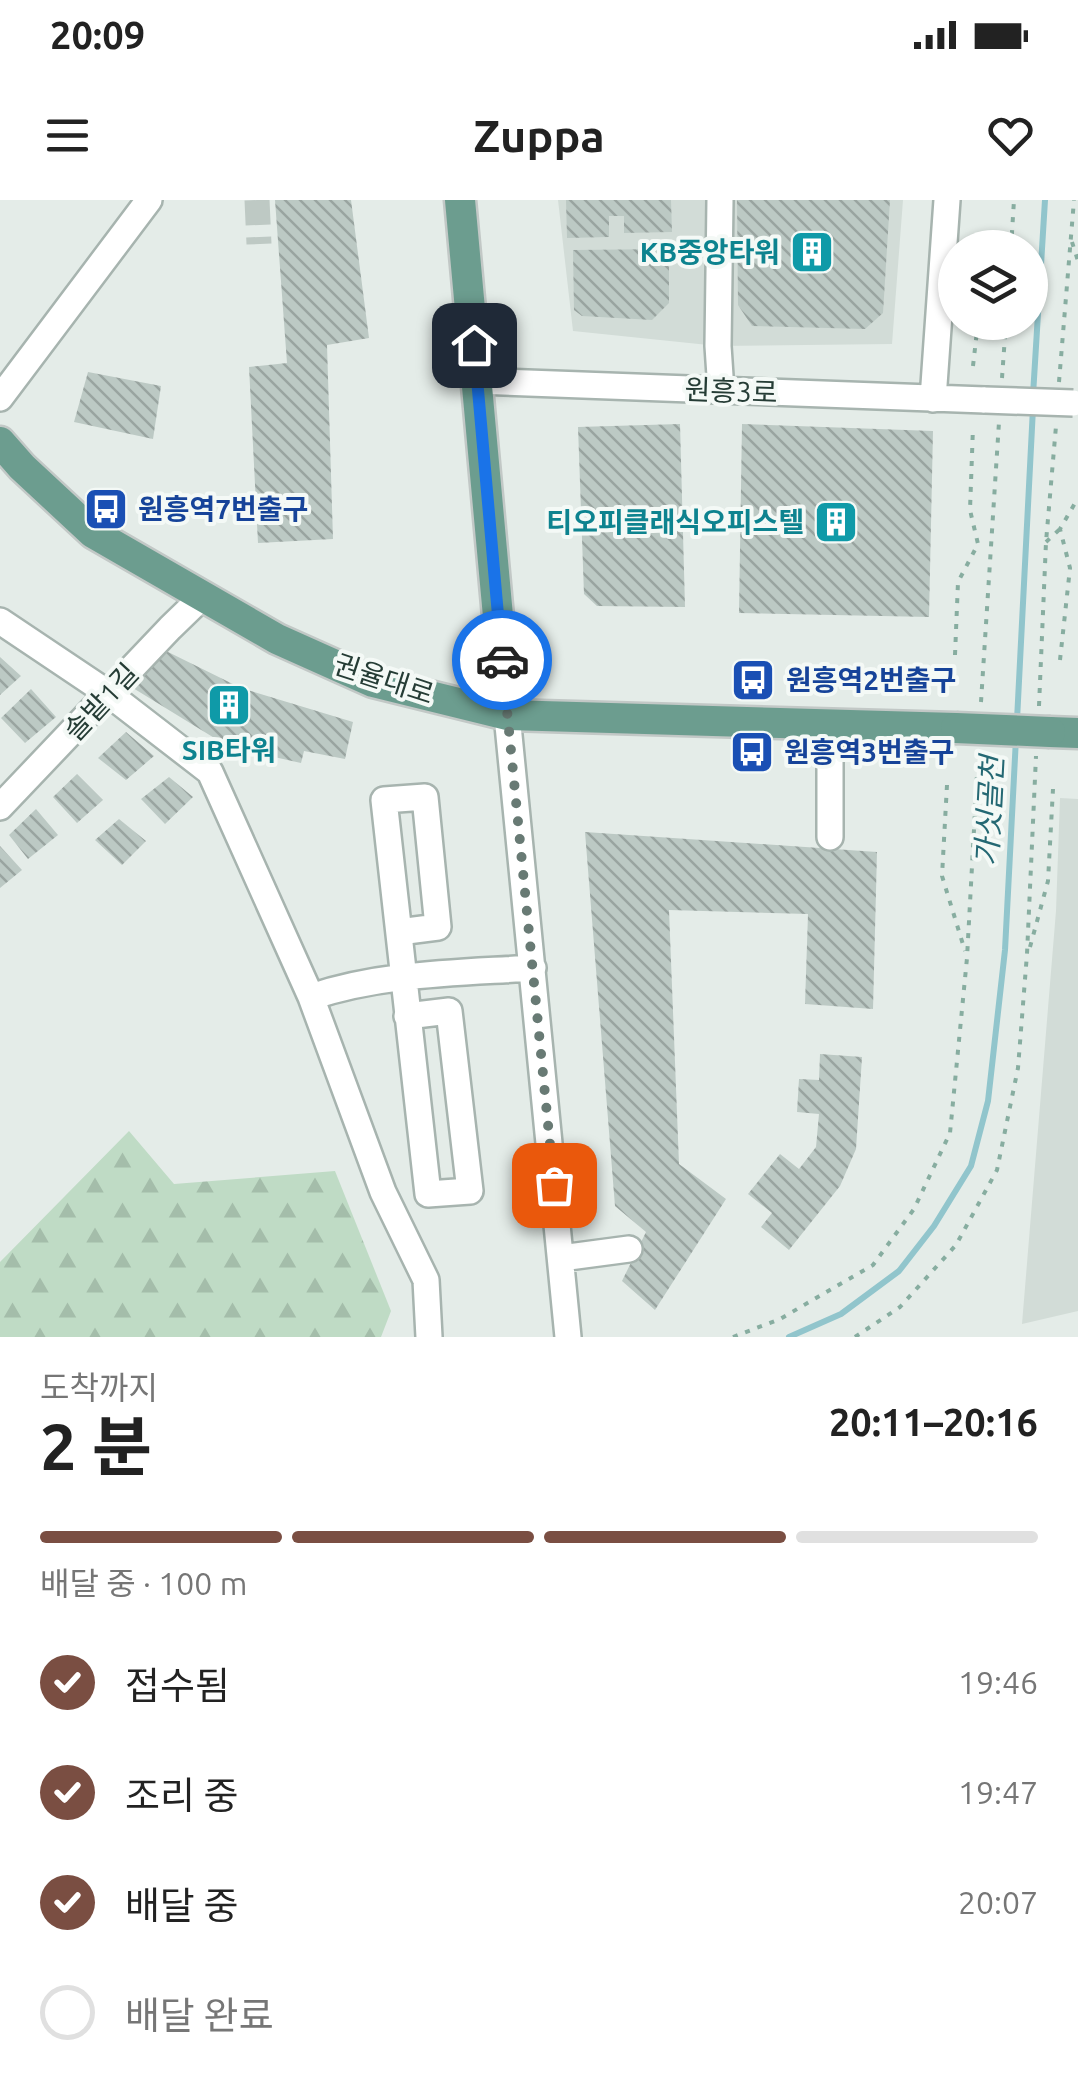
<!DOCTYPE html>
<html lang="ko">
<head>
<meta charset="utf-8">
<style>
	:root { --surface:#fff; --page:#f2f2f2; --text:#222; --muted:#767676; --line:#e0e0e0; --accent:#7a4e42 }
	body { margin:0; font-family:Ubuntu,"Noto Sans KR",sans-serif; background:var(--page); color:var(--text); height:100vh; display:flex; flex-direction:column; font-size:38px; white-space:nowrap }
	* { box-sizing:border-box; margin:0 }
	p { font-size:32px; color:var(--muted) }
	.icon { flex:none; width:55px; height:55px; fill:none; stroke:currentColor; stroke-width:2; stroke-linecap:round; stroke-linejoin:round }
	.map { position:relative; height:1137px; overflow:hidden }
	.panel { display:flex; flex-direction:column; background:var(--surface); flex:1 }
	.panel>* { flex:none }
	.tools { position:absolute; left:938px; top:30px; display:grid; gap:20px }
	.tools a { display:grid; place-items:center; width:110px; height:110px; border-radius:50%; background:var(--surface); box-shadow:0 2px 8px #0004; font-size:50px }
	.pin { position:absolute; display:grid; place-items:center; width:85px; height:85px; color:#fff; margin:-42px; border-radius:20px; box-shadow:0 5px 15px #0006 }
	.courier { position:absolute; display:grid; place-items:center; width:100px; height:100px; margin:-50px; border:8px solid #1a73e8; border-radius:50%; background:#fff; color:#222; box-shadow:0 2px 12px #0007 }
	.overview em { font-style:normal; font-weight:700 }
	.overview div { display:flex; flex-direction:column-reverse }
	.overview { display:flex; align-items:center; justify-content:space-between; height:170px; padding:0 40px }
	h1 { font-size:65px; font-weight:700; line-height:75px }
	.bar { display:grid; grid-template-columns:repeat(4,1fr); gap:15px 10px; align-content:center; height:120px; padding:0 40px }
	.bar i { height:12px; border-radius:8px; background:var(--line) }
	.bar .current { background:var(--accent) }
	.bar p { grid-column:span 4 }
	ol { padding:0 40px; list-style:none }
	li { display:flex; align-items:center; gap:30px; height:110px }
	li p { margin-inline-start:auto }
	li .icon { padding:10px; border-radius:50%; background:var(--accent); color:#fff; stroke-width:4 }
	li:last-child { color:var(--muted) }
	li i { width:55px; height:55px; border:5px solid var(--line); border-radius:50% }
	.status { display:flex; justify-content:space-between; align-items:center; height:70px; padding:0 50px; background:var(--surface); direction:ltr }
	.status svg { height:28px; fill:currentColor }
	header { display:flex; justify-content:space-between; align-items:center; height:130px; padding:0 40px; background:var(--surface); font-size:45px; font-weight:700 }
	.map>svg:first-child { display:block }
</style>
</head>
<body>
<div class="status"><b>20:09</b><svg viewBox="0 0 49 12"><path d="M0 12V9h3v3zM5 12V6h3v6zM10 12V3h3v9zM15 12V0h3v12zM26 1h20v11H26zM47 4h2v5h-2z"/></svg></div>
<header><svg class="icon" aria-label="menu" viewBox="0 0 24 24"><path d="M4 6h16M4 12h16M4 18h16"/></svg>Zuppa<svg class="icon" aria-label="heart" viewBox="0 0 24 24"><path d="M12 20l-8-8c-3-5 5-10 8-4 3-6 11-1 8 4z"/></svg></header>
<div class="map">
<svg width="1078" height="1137" viewBox="0 0 1078 1137">
	<defs>
		<pattern id="forest-firs" width="22" height="20" patternUnits="userSpaceOnUse" patternTransform="scale(2.5)"><rect width="22" height="20" fill="#bfdbc5"/><path d="M5 1l3.5 6h-7zM16 11l3.5 6h-7z" fill="#a4bdaa"/></pattern>
		<pattern id="building-back-hatch" width="6" height="6" patternUnits="userSpaceOnUse" patternTransform="scale(2.5)"><rect width="6" height="6" fill="#bcc9c4"/><path d="M-1 5l2 2M0 0l6 6M5-1l2 2" fill="none" stroke="#99a4a0"/></pattern>
	</defs>
	<rect width="100%" height="100%" fill="#e4ece8"/>
	<path fill="#d2dcd7" d="M558 0H903L892 144 718 146 573 131Z
		M1060 598 1078 599V1111L1022 1124 1056 711Z"/>
	<path fill="url(#forest-firs)" d="M129 931 174 984 335 971 391 1111 381 1137H0V1062Z"/>
	<g fill="none" stroke-linecap="round" stroke-linejoin="round">
		<path stroke="#91c5cc" stroke-width="6" d="M1033 195 1045 0
			M1017 520 1033 208
			M789 1137 841 1114 899 1071 934 1026 971 966 988 901 1005 750 1016 538"/>
	</g>
	<path fill="url(#building-back-hatch)" d="M275 0H351L369 138 327 145 333 339 258 343 249 167 287 163Z
		M566 0H671L672 32 624 33V16H609V37L567 38Z
		M737 0H890L883 113 865 129 752 126 738 105Z
		M669 49V103L652 120 582 116 574 110 573 50Z
		M88 172 161 186 153 239 74 222Z
		M680 224 685 407 597 406 584 394 578 227Z
		M742 224 933 231 929 417 739 413Z
		M162 449 241 488 353 522 345 559 304 551 301 563 229 547 133 488Z
		M0 457 21 476 0 495Z
		M31 489 56 517 25 543 1 518Z
		M126 532 154 556 126 580 98 558Z
		M77 574 103 600 77 623 53 597Z
		M169 577 193 597 165 624 141 599Z
		M36 609 58 635 28 659 9 635Z
		M119 619 146 641 122 665 95 640Z
		M585 632 877 652 873 809 805 804 808 714 669 710 679 964 726 999 655 1110 622 1081 646 1032 615 1006Z
		M0 646 22 670 0 688Z
		M820 854 862 857 856 949 840 986 789 1050 761 1027 772 1013 748 994 780 954 799 969 816 947 819 914 797 912 799 879 819 880Z"/>
	<g fill="none" stroke-linecap="round" stroke-linejoin="round">
		<path stroke="#bec9c4" stroke-width="25" stroke-dasharray="25 12" stroke-linecap="butt" d="M257 0 259 44"/>
		<g stroke="#a7b4af" stroke-width="30">
			<path id="minor" d="M720 0 718 146 721 191
				M477 181 985 200
				M0 198 149 0
				M933 199 947 0
				M0 421 109 494 210 572 311 797 383 992 426 1080 429 1137
				M507 515 568 1137
				M0 607 170 428 202 397
				M830 637V524
				M399 732 438 727 425 597 384 600 428 994 470 991 449 811 407 816
				M311 797C382 773 458 773 533 768
				M561 1058 629 1049"/>
		</g>
		<g stroke="#c2c8c6" stroke-width="35">
			<path id="major" d="M460 0 507 515
				M0 242 22 267 93 333 277 439 373 482 507 515 956 528
				M1050 532 1078 533"/>
		</g>
		<path stroke="#87ada0" stroke-width="4" stroke-dasharray="5 8" stroke-linecap="butt" d="M1072 42 1078 61
			M1011 48 1014 0
			M973 166 978 122
			M1002 178 1006 122
			M1059 182 1074 0
			M1046 342 1060 329
			M955 455 958 382 978 344 970 310 973 227
			M1060 460 1070 368 1060 329 1078 298
			M981 502 999 222
			M1039 506 1046 342 1056 226
			M947 585 942 676 965 751
			M1030 747 1048 681 1053 589
			M733 1137 780 1119 873 1065 914 1009 950 933 967 758 978 556
			M855 1137 900 1107 956 1045 997 970 1018 868 1027 754 1036 556"/>
		<use href="#minor" stroke="#fff" stroke-width="25"/>
		<use href="#major" stroke="#6c9d8f" stroke-width="30"/>
		<g stroke="#a7b4af" stroke-width="30" stroke-linecap="butt">
			<path id="minor-bridge" d="M985 200 1073 203"/>
		</g>
		<g stroke="#c2c8c6" stroke-width="35" stroke-linecap="butt">
			<path id="major-bridge" d="M956 528 1050 532"/>
		</g>
		<use href="#minor-bridge" stroke="#fff" stroke-width="25"/>
		<use href="#major-bridge" stroke="#6c9d8f" stroke-width="30"/>
	</g>
	<g fill="none" stroke-linecap="round" stroke-linejoin="round">
		<path stroke="#687a74" stroke-width="10" stroke-dasharray="0 18" d="M502 460 554 985"/>
		<path stroke="#1a73e8" stroke-width="12" d="M474 145 502 460"/>
	</g>
	<defs>
		<g id="building-square" transform="scale(2.25)"><rect x="-9" y="-9" width="18" height="18" rx="4" fill="#0f9aa8" stroke="#f4f9f6"/><path d="M-4-6H4V6H1V3H-1V6H-4ZM-2.5-4.3h1.7v1.8h-1.7ZM.8-4.3h1.7v1.8H.8ZM-2.5-1h1.7V.8h-1.7ZM.8-1h1.7V.8H.8Z" fill="#fff"/></g>
		<g id="bus-square" transform="scale(2.25)"><rect x="-9" y="-9" width="18" height="18" rx="4" fill="#1a4fb4" stroke="#f4f9f6"/><path d="M-5-6H5V4H4V6H2V4H-2V6H-4V4H-5ZM-3.5-4V0h7V-4ZM-3.5 1.2v1.5H-2V1.2ZM2 1.2v1.5H3.5V1.2Z" fill="#fff"/></g>
	</defs>
	<g fill-rule="evenodd">
		<use href="#building-square" x="812" y="52"/>
		<use href="#bus-square" x="106" y="309"/>
		<use href="#building-square" x="836" y="322"/>
		<use href="#bus-square" x="753" y="480"/>
		<use href="#building-square" x="229" y="505"/>
		<use href="#bus-square" x="752" y="552"/>
	</g>
	<g text-anchor="middle" stroke-width="8" stroke-linejoin="round" paint-order="stroke">
		<g font-size="28" font-weight="bold" fill="#0d838f" stroke="#f4f9f6" text-anchor="end">
			<text x="780" y="62">KB중앙타워</text>
			<text x="804" y="332">티오피클래식오피스텔</text>
			<text x="229" y="560" text-anchor="middle">SIB타워</text>
		</g>
		<g font-size="28" fill="#253c35" stroke="#f4f9f6">
			<text transform="translate(731 191) rotate(2)" y="10">원흥3로</text>
			<text transform="translate(384 479) rotate(18)" y="10">권율대로</text>
			<text transform="translate(101 502) rotate(-47)" y="10">솔밭1길</text>
		</g>
		<g font-size="28" font-weight="bold" fill="#164399" stroke="#f4f9f6" text-anchor="start">
			<text x="138" y="319">원흥역7번출구</text>
			<text x="786" y="490">원흥역2번출구</text>
			<text x="784" y="562">원흥역3번출구</text>
		</g>
		<g font-size="30" font-style="italic" fill="#246873" stroke="#f4f9f6">
			<text transform="translate(990 611) rotate(-87)" y="10">가싯골천</text>
		</g>
	</g>
</svg>
<div class="tools">
<a><svg class="icon" aria-label="layers" viewBox="0 0 24 24"><path d="M12 4l9 5-9 5-9-5zM3 14l9 5 9-5"/></svg></a>
</div>
<div class="pin" style="left:554px;top:985px;background:#ea580c"><svg class="icon" aria-label="bag" viewBox="0 0 24 24"><path d="M5 8h14l-1 12H6zM9 8a3 3 0 0 1 6 0"/></svg></div>
<div class="pin" style="left:474px;top:145px;background:#1f2937"><svg class="icon" aria-label="home" viewBox="0 0 24 24"><path d="M3 11l9-7 9 7M6 9v11h12V9"/></svg></div>
<div class="courier" style="left:502px;top:460px"><svg class="icon" aria-label="car" viewBox="0 0 24 24"><path d="M5 17H2v-5l4-1 3-4h7l3 4 3 1v5h-3M9 17h6M6 11h13"/><circle cx="7" cy="17" r="2"/><circle cx="17" cy="17" r="2"/></svg></div>
</div>
<section class="panel">
<div class="overview"><div><h1>2 분</h1><p>도착까지</p></div><em>20:11–20:16</em></div>
<div class="bar"><i class="current"></i><i class="current"></i><i class="current"></i><i></i><p>배달 중 · 100 m</p></div>
<ol>
<li><svg class="icon" aria-label="check" viewBox="0 0 24 24"><path d="M5 12l5 5 9-10"/></svg>접수됨<p>19:46</p></li>
<li><svg class="icon" aria-label="check" viewBox="0 0 24 24"><path d="M5 12l5 5 9-10"/></svg>조리 중<p>19:47</p></li>
<li><svg class="icon" aria-label="check" viewBox="0 0 24 24"><path d="M5 12l5 5 9-10"/></svg>배달 중<p>20:07</p></li>
<li><i></i>배달 완료</li>
</ol>
</section>
</body>
</html>
